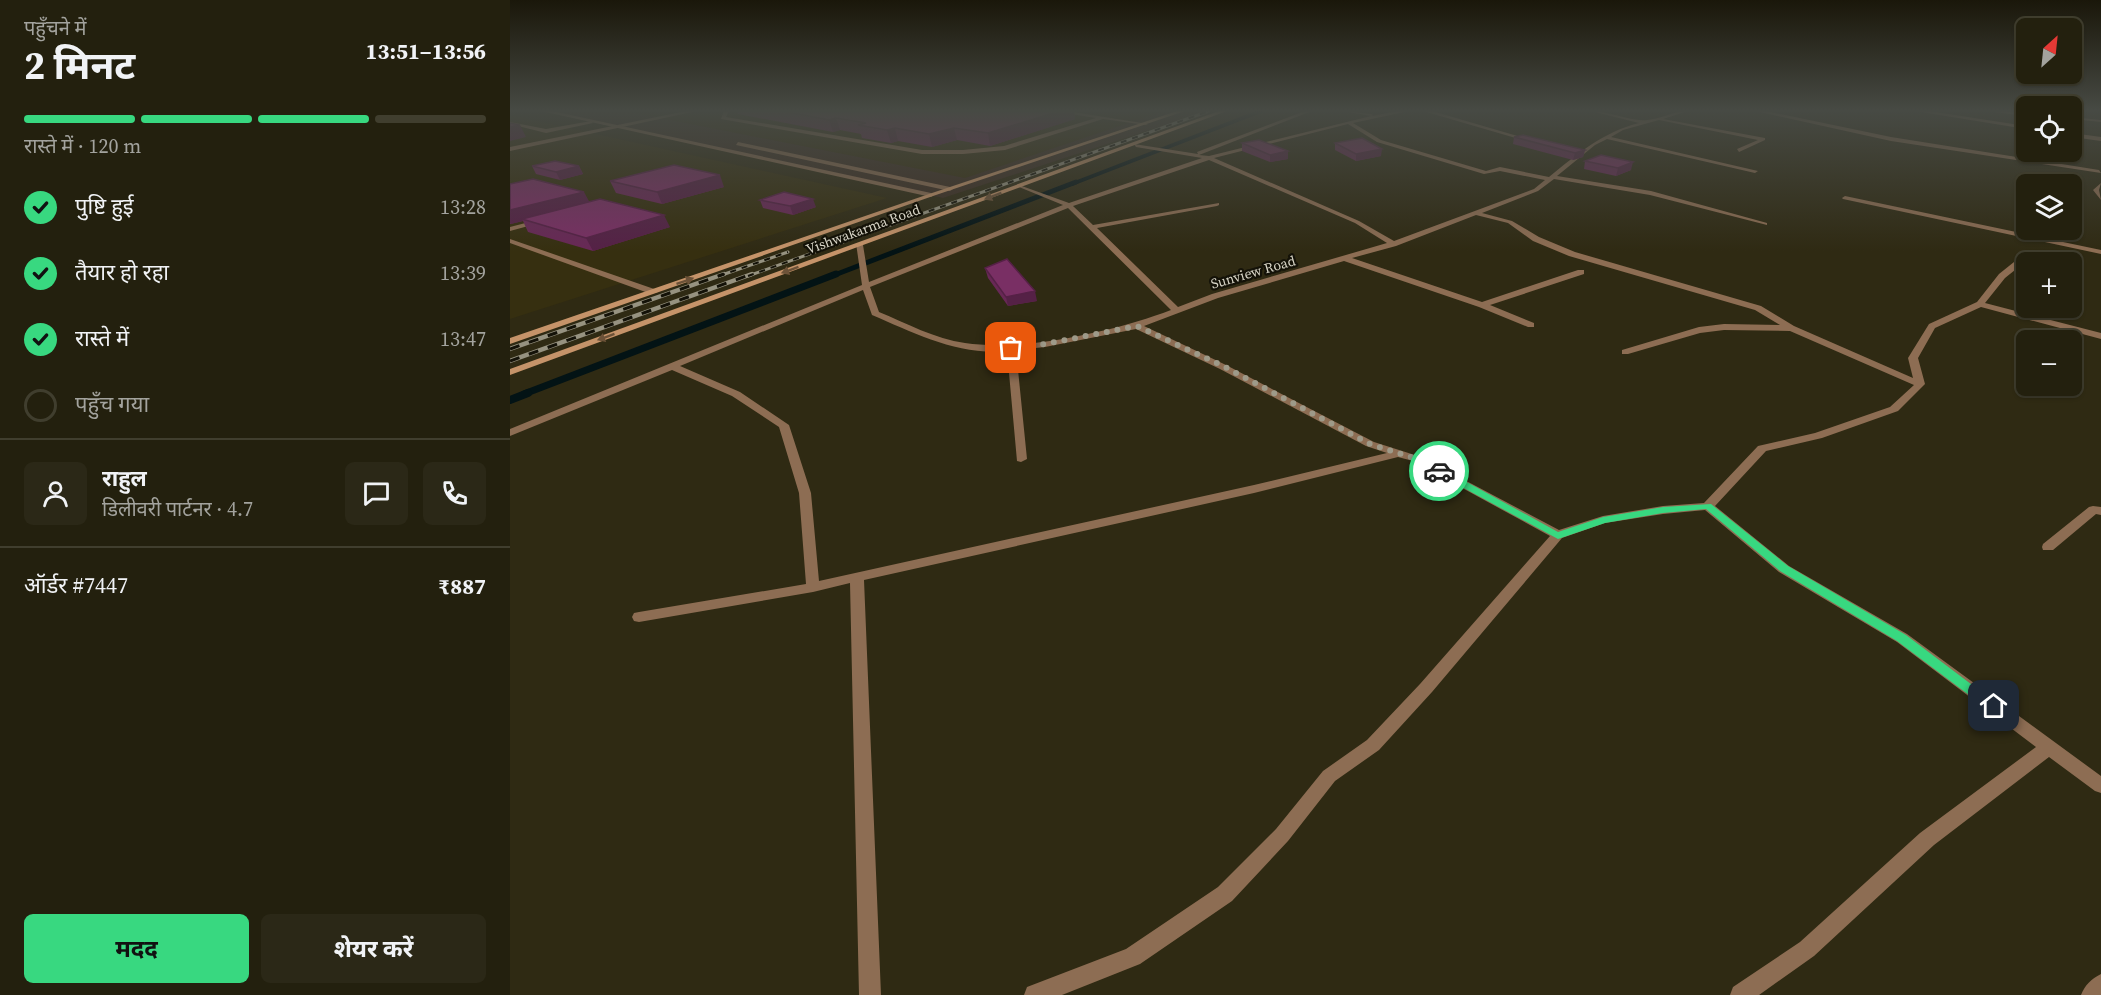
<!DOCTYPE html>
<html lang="hi">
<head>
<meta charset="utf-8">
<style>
	:root { --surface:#23200e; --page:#2b2817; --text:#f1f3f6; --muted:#a3a39e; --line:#403e2e; --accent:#38d880 }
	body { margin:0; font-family:"Source Serif 4","Noto Sans Devanagari",serif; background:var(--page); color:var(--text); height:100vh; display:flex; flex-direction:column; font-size:22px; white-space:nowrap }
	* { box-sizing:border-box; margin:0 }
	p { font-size:20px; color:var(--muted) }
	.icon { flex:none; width:33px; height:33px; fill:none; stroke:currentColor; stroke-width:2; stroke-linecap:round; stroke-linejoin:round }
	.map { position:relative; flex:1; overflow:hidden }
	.panel { display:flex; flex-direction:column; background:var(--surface); width:510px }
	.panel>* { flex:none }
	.needle { width:39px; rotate:27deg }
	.buttons { position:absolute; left:1506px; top:18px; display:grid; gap:12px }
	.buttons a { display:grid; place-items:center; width:66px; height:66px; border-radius:9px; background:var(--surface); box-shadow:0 2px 4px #0004,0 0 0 2px var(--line); font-size:30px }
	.pin { position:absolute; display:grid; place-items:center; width:51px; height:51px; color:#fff; margin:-26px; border-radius:12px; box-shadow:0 3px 9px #0006 }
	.courier { position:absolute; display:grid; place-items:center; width:60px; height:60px; margin:-30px; border:4px solid #38d880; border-radius:50%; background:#fff; color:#222; box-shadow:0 2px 8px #0007 }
	.overview em { font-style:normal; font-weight:700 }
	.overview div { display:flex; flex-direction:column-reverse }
	.overview { display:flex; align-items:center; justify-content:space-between; height:102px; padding:0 24px }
	h1 { font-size:39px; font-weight:700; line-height:45px }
	.bar { display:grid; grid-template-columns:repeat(4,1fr); gap:9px 6px; align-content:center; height:72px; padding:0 24px }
	.bar i { height:8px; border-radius:4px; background:var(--line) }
	.bar .active { background:var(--accent) }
	.bar p { grid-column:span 4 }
	.line { display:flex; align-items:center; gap:15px; padding:0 24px; border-top:2px solid var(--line) }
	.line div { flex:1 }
	.round { display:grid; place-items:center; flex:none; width:63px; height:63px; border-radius:9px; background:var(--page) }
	ol { padding:0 24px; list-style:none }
	li { display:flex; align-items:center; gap:18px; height:66px }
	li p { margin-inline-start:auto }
	li .icon { padding:6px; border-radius:50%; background:var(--accent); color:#111; stroke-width:4 }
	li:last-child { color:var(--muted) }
	li i { width:33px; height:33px; border:3px solid var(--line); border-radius:50% }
	.action { display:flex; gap:12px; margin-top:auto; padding:12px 24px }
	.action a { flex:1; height:69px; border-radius:9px; background:var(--accent); color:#111; font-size:24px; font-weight:700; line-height:69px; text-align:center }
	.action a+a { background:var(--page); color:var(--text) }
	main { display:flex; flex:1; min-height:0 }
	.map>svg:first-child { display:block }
</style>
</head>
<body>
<main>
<section class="panel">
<div class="overview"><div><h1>2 मिनट</h1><p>पहुँचने में</p></div><em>13:51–13:56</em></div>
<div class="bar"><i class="active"></i><i class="active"></i><i class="active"></i><i></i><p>रास्ते में · 120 m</p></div>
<ol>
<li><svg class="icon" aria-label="check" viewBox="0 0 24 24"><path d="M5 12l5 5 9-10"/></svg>पुष्टि हुई<p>13:28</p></li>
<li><svg class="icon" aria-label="check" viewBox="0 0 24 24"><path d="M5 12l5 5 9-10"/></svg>तैयार हो रहा<p>13:39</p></li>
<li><svg class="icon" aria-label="check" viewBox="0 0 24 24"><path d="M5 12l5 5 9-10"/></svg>रास्ते में<p>13:47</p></li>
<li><i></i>पहुँच गया</li>
</ol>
<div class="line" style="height:108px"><a class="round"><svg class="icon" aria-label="person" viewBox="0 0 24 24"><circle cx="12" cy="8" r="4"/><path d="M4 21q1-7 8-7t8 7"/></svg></a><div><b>राहुल</b><p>डिलीवरी पार्टनर · 4.7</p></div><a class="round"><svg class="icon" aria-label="chat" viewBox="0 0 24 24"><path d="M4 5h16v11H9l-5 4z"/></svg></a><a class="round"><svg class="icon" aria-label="phone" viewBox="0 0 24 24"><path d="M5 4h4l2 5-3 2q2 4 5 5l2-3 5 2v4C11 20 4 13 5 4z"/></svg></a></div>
<div class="line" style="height:78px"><div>ऑर्डर #7447</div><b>₹887</b></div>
<div class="action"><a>मदद</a><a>शेयर करें</a></div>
</section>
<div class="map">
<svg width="1591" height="995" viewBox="0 0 1591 995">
	<rect width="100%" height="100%" fill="#2f2a13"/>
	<path fill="#3c2d22" d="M31 111H697L433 198Z"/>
	<path fill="#362f10" d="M115 111H654L455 178Z
		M0 115 377 198 0 319Z"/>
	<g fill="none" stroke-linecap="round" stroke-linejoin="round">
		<path stroke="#031315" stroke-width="4" d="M562 184 751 111"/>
		<path stroke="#031315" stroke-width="5" d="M322 276 566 182"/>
		<path stroke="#031315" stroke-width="7" d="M14 394 326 274"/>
		<path stroke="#031315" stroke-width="8" d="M0 400 18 393"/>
		<path fill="#8d6d53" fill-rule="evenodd" d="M176 111H187L0 151V147Z
			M214 111H219L216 117 412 150H453L494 146 586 118 542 111H557L638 124 636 125 593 119 495 150 453 154H412L211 119Z
			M81 121 83 123 36 133 0 124V122L36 129Z
			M31 219 33 220V222L0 231V227Z
			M0 239 147 290 148 292 141 294 0 243Z"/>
		<path fill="#8d6d53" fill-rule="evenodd" d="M795 111H802L689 155 699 156 861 116 833 111 861 114 863 115 862 116 887 111H899L843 123 871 140 976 171 990 167 1039 177C1067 154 1093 132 1129 123L1081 111C1098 111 1122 122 1137 120 1151 119 1163 111 1178 111L1153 119 1255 138V140L1229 152 1227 149 1248 140 1149 120 1113 130 1101 137 1248 171 1245 173 1097 139 1085 145 1047 176 1141 191 1257 223V225L1140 195 1044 179 1028 191 972 213 1002 221 1029 237 1065 252 1251 306 1284 326 1403 378 1398 358 1419 324 1467 302 1489 274 1519 250H1525V254L1495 278 1475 303 1591 333V339L1471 307 1425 328 1408 358 1415 384 1388 411 1312 438 1256 451 1205 506 1279 566 1397 634 1591 776V793L1585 791 1539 757 1424 845 1304 956 1249 995H1220L1223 987 1290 942 1410 833 1526 747 1387 642 1269 572 1195 510 1153 514 1095 523 1052 538 922 692 869 750 825 781 778 841 722 901 630 964 552 995H514L517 987 616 949 708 887 766 829 813 771 857 740 910 684 1040 536 903 461 888 457 744 493 354 580 371 995H349L340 583 303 592 129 622 124 621 122 617 124 613 129 612 296 584 289 493 269 427 222 396 162 370 0 436V429L352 285 346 243 353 245 359 282 553 205 509 187V185L559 203 692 158 626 147 624 144 688 154 687 152ZM838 124 867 142 974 174 990 171 1035 180 1024 189 884 241 849 221 704 158ZM699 160 845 223 877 243 702 294 668 307 587 228 707 206 709 205V203L583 225 563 206ZM558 208 661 310C606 331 514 352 455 343 425 339 396 323 369 312L360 287ZM966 215 998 223 1023 241 1059 256 1245 310 1270 325 1214 324 1189 327 1112 350V354H1118L1190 333 1214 330 1280 331 1404 385 1380 407 1305 433 1248 446 1194 503 1153 506 1093 516 1049 530 911 457 864 442 716 365 634 326 708 298 834 261 969 307 1018 327H1024V323L980 305 1074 274V270H1068L972 302 842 258 886 246ZM353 290 362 315C404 333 449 356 497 351L507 461 511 462 517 459 506 350 535 347 626 329 710 369 856 446 877 453 744 485 309 581 301 493 279 425 230 392 170 366Z
			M913 111H922L1021 140 1016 141Z
			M1245 111H1256L1381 137 1589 170 1591 173 1381 141Z
			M1405 111H1419L1516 126V129Z
			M1495 111 1516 114V116L1484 112Z
			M1562 117 1591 120V122L1562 119Z
			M1562 133 1591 137V141L1562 137Z
			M1591 183 1589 190 1591 200 1583 190Z
			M1335 196 1591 250V254L1333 199 1332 198Z
			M1583 506 1591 507V515L1586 514 1543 550H1533L1532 547 1533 544 1579 507Z
			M1591 974V995H1571C1575 985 1581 979 1591 974Z"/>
		<path fill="#8d6d53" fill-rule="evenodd" d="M42 111 421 193 424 195 421 197 31 111Z
			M228 142 440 187 443 189 440 191 226 145Z"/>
		<path fill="#c59369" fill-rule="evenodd" d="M667 111H675L423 196 0 344V338L419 194Z
			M709 111H717L0 375V369Z"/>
		<g stroke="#969280" stroke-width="3">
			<path id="rail-far1" d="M209 276 278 252
				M238 276 699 111"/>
		</g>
		<g stroke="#969280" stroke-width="4.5">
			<path id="rail" d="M0 349 214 274
				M0 361 242 274"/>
		</g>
		<use href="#rail-far1" stroke="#141208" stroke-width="2" stroke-dasharray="6" stroke-linecap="butt"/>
		<use href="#rail" stroke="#141208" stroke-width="3" stroke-dasharray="10" stroke-linecap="butt"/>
	</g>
	<path fill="#682856" d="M227 111H564L565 119 480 146 447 140 422 147 388 141 381 143 352 138 351 134 330 130 323 132 228 114Z
		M1004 137 1075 150 1073 157 1063 160 1003 144Z
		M732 143 778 151V159L760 162 732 151Z
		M825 143 871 156 846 161 825 150Z
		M1075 161 1121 170 1106 176 1074 169Z
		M22 166H69L73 174 50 180 26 174Z
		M100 181 214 187 152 204 106 193Z
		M0 184 79 201 160 227 83 251 18 232 13 221 0 224Z
		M250 200 306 207 283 215 253 208Z
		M475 268 527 301 498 306 478 278Z"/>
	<path fill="#552146" d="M550 111H564L565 119 480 146 478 133Z
		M326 118 330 130 323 132 319 120Z
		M10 125 16 137 0 141V127Z
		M385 128 388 141 381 143 377 130Z
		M444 128 447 140 422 147 419 134Z
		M872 149 871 156 846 161V154Z
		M1075 150 1073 157 1063 160 1065 153Z
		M778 151V159L760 162V155Z
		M1123 162 1121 170 1106 176 1108 168Z
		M69 166 73 174 50 180 46 172Z
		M210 175 214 187 152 204 147 192Z
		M74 192 80 203 12 219 13 221 1 224 0 223V210Z
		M303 199 306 207 283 215 280 206Z
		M154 215 160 227 83 251 76 238Z
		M525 291 527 301 498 306 496 297Z"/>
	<path fill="#792f64" stroke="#552146" stroke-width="1.5" d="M273 111H550L478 133 444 128 419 134 385 128 377 130 348 125 356 123 326 118 319 120Z
		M0 123 10 125 0 127Z
		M1013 135 1075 150 1065 153 1004 137Z
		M852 138 872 149 846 154 825 143Z
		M749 140 778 151 760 155 732 143Z
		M1091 155 1123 162 1108 168 1075 161Z
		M45 161 69 166 46 172 22 166Z
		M164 165 210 175 147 192 100 181Z
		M23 179 74 192 0 210V184Z
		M274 192 303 199 280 206 250 200Z
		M90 199 154 215 76 238 12 219Z
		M497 259 525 291 496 297 475 268Z"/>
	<defs><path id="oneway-solid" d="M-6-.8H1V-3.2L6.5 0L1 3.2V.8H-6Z" transform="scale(1.5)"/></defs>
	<g fill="#6c5238">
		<use href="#oneway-solid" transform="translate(483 196) rotate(159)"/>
		<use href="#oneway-solid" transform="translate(280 270) rotate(160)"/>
		<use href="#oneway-solid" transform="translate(175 281) rotate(-19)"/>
		<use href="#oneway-solid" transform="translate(96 337) rotate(160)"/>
	</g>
	<linearGradient id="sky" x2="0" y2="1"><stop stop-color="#1a170a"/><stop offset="0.44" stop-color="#474a44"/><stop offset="1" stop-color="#474a44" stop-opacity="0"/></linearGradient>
	<rect width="1591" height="251" fill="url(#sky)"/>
	<path fill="#38d880" d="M926 469H933L1048 532 1093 517 1153 507 1201 504 1278 566 1396 635 1490 706 1488 710H1479L1387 641 1270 571 1196 509 1153 513 1095 523 1048 539 926 473Z"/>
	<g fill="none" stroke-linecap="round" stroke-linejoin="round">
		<path stroke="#9e9a89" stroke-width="6" stroke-dasharray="0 10.8" d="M501 348 535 344 627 326 713 366 860 444 907 459 929 471"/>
	</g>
	<g text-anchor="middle" stroke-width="4.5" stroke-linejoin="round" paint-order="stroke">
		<g font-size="14" fill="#d9d6c8" stroke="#141208">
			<text transform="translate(353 229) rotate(-20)" y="5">Vishwakarma Road</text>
			<text transform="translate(743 272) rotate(-16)" y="5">Sunview Road</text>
		</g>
	</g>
</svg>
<div class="buttons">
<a><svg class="needle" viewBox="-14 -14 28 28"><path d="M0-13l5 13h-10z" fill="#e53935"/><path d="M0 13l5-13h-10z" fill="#a3a39e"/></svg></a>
<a><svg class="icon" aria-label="locate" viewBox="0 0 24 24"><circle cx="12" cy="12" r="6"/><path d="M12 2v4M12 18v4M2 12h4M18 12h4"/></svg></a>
<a><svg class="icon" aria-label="layers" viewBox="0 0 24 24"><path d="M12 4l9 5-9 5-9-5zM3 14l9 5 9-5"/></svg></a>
<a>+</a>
<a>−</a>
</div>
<div class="pin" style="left:501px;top:348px;background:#ea580c"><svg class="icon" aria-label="bag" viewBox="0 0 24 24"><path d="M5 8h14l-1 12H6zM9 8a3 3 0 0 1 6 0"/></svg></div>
<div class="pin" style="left:1484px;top:706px;background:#1f2937"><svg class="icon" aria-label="home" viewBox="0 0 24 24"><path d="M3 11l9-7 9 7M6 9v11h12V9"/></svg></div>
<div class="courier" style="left:929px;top:471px"><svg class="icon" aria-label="car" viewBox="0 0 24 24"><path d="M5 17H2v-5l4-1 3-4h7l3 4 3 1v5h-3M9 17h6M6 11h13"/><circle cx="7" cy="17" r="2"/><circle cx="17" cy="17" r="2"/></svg></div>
</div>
</main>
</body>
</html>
